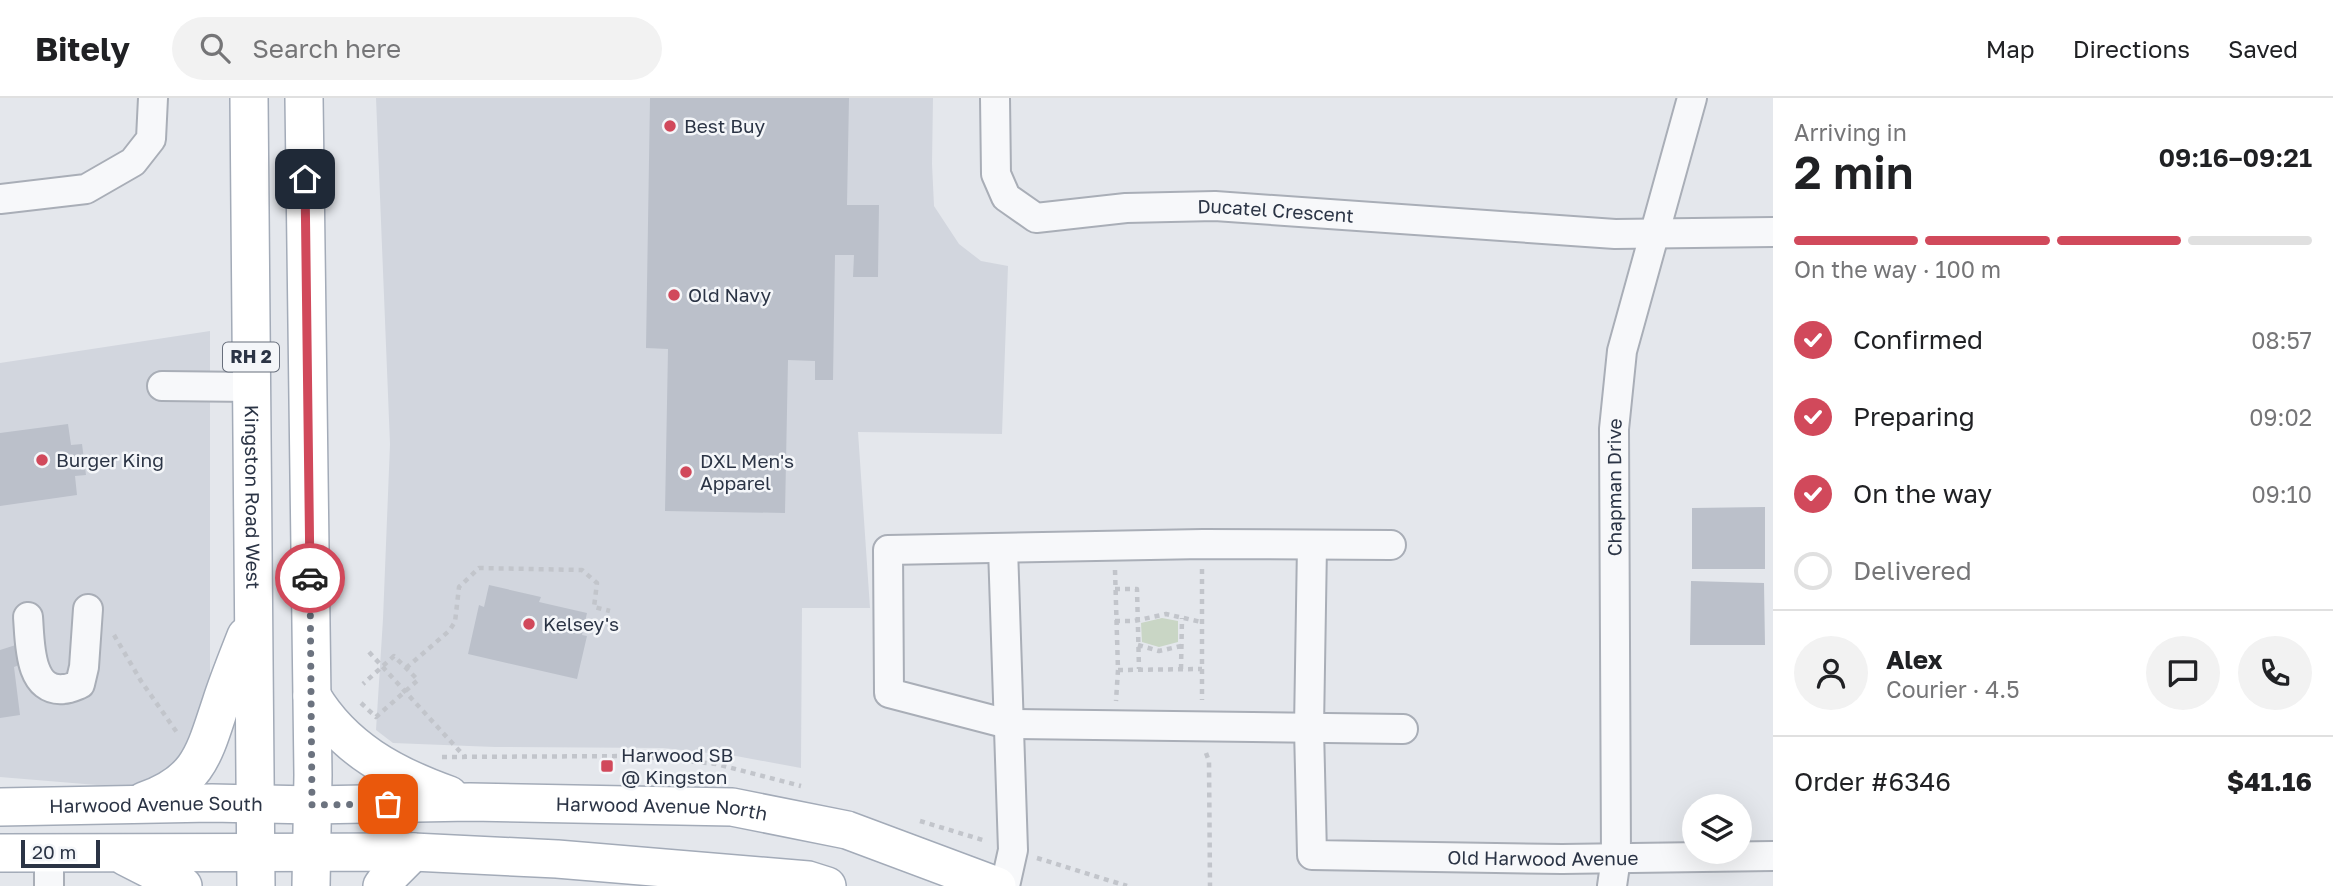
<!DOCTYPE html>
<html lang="en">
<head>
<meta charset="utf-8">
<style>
	:root { --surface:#fff; --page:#f2f2f2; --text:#202124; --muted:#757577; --line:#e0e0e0; --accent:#d1495b }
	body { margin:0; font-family:"Golos Text",sans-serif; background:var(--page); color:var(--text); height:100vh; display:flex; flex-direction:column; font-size:26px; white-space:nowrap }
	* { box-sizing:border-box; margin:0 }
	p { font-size:23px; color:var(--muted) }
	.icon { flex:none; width:38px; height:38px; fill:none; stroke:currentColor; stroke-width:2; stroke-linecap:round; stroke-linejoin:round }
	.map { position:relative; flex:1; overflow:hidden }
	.details { display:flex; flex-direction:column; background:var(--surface); width:560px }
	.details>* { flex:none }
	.controls { position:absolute; left:1682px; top:696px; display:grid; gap:14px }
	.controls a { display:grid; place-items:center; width:70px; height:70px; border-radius:50%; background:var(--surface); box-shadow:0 7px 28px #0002; font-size:35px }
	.scale { position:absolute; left:21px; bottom:18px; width:79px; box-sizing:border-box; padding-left:7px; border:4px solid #2b3445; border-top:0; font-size:19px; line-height:24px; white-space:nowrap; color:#2b3445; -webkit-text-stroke:5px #f4f6f9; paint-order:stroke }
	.pin { position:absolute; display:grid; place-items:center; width:60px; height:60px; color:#fff; margin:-30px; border-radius:14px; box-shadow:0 4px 10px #0006 }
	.courier { position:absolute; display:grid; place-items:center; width:70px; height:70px; margin:-35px; border:5px solid #d1495b; border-radius:50%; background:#fff; color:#222; box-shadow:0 2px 9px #0007 }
	.summary em { font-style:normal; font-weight:600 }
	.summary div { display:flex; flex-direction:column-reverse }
	.summary { display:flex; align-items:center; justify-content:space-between; height:119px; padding:0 21px }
	h1 { font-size:46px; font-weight:600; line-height:52px }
	.bar { display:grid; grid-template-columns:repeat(4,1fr); gap:10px 7px; align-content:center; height:84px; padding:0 21px }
	.bar i { height:9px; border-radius:5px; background:var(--line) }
	.bar .active { background:var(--accent) }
	.bar p { grid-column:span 4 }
	.line { display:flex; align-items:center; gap:18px; padding:0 21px; border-top:2px solid var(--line) }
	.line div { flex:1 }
	.round { display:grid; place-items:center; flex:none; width:74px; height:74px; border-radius:37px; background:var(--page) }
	ol { padding:0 21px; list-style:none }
	li { display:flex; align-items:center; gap:21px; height:77px }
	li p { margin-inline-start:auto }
	li .icon { padding:7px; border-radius:50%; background:var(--accent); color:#fff; stroke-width:4 }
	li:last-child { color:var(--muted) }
	li i { width:38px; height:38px; border:4px solid var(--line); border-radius:50% }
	header { display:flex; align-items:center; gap:42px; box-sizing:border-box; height:98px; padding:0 35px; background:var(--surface); border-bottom:2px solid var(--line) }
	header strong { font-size:33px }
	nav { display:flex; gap:38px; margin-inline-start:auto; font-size:24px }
	.search { width:490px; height:63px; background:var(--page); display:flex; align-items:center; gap:18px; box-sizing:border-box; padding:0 24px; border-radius:38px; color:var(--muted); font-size:26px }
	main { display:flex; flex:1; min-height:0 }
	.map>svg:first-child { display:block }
</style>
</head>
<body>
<header>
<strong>Bitely</strong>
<div class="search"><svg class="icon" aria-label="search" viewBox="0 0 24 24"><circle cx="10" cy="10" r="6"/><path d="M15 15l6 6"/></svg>Search here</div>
<nav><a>Map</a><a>Directions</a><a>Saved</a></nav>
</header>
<main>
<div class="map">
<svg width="1773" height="788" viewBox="0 0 1773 788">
	<rect width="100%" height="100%" fill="#e4e7ec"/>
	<path fill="#d2d6de" d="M376 0H933L932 66 934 108 959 146 981 163 1008 168 1002 336 858 334 870 510H802L801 670 736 658 663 650 495 649 393 645 376 632 383 521 390 346Z
		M210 233V601L183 667 133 690 0 679V265Z"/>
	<path fill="#c9d6c5" d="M1162 520 1178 523V544L1159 549 1142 544 1141 525Z"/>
	<path fill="#bbc0ca" d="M650 0H849L847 107H879L878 179H853L854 157H835L833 282H815V263L788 262 785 415 665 413 668 251 646 250Z
		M68 326 71 347 82 346 86 377 75 378 77 397 0 408V335Z
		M1765 409V471H1692V410Z
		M1691 483 1764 485 1765 547H1690Z
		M489 487 541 499 539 504 587 515 582 537 587 538 577 581 468 556 479 507 484 509Z
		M22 545 29 563 14 569 20 617 0 620V552Z"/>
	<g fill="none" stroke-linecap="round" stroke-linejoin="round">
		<g stroke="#a9aeb7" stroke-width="32">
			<g id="minor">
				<path id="s1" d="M995 0 996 76 1006 99 1036 120 1126 110 1215 108 1615 136 1773 134"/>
				<path d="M0 101 86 91 133 64 151 41 153 0"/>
				<path d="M162 288 251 289"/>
				<path id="s2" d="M1312 447 1309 630 1312 757 1562 761 1773 758"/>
				<path d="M1391 447 1203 446 888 452 889 595 1008 626 1403 631"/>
				<path d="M1003 450 1013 752 1005 788"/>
				<path d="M28 519C30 542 28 595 64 591 69 591 75 588 80 586L84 569 88 511"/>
				<path d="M49 788V756"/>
				<path id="s3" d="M1612 788 1616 760 1614 331 1622 253 1692 0"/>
			</g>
		</g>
		<g stroke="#a3abb8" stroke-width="40">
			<g id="major">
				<path id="s4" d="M249 0 256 788"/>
				<path d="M304 0 313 677 311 788"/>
				<path d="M312 598C343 650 393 677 449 697"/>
				<path d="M144 703C199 684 204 656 221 605 228 583 237 561 246 538"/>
				<path id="s5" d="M0 709 212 705 312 707 470 704 732 709 847 732 997 788"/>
				<path d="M0 755 413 754 557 761 808 782 827 788"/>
				<path d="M126 759 183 788"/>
				<path d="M382 788 389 778 413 754"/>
			</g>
		</g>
		<path stroke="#c2c5cb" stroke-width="4.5" stroke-dasharray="5 5" stroke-linecap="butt" d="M1202 471V602
			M1115 472 1118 572 1116 603
			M1115 491H1137L1139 571
			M1115 523H1134L1166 516 1201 524
			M114 537 141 583 178 636
			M1138 547 1159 553 1181 548
			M369 554 465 659
			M406 570 449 533 455 524 459 489 479 470 582 472 597 485 594 509 610 513
			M1181 571 1182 520
			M1118 572 1202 571
			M361 605 376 619 418 582 394 558 363 586
			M1206 655 1209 663 1210 788
			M442 659 637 658 716 666 801 688
			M920 723 986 743
			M1037 760 1127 788"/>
		<use href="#minor" stroke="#f7f8fa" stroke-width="28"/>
		<use href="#major" stroke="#fff" stroke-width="37"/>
	</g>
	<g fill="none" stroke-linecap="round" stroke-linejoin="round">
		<path stroke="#6c737f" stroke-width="7" stroke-dasharray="0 12.6" d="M310 480 312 707 388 706"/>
		<path stroke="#d1495b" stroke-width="9" d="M305 81 310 480"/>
	</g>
	<g fill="#d1495b" stroke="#f4f6f9" stroke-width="2.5">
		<circle cx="670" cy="28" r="7"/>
		<circle cx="674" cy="197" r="7"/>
		<circle cx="42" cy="362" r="7"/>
		<circle cx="686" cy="374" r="7"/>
		<circle cx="529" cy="526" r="7"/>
		<rect x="600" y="661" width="14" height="14" rx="3.5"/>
	</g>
	<g text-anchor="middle" stroke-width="5" stroke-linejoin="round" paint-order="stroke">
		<rect fill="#f4f6f9" stroke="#676e7b" stroke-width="2" x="223" y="244.5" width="56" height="29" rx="5"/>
		<g font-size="18" font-weight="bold" fill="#2b3445">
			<text x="251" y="265">RH 2</text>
		</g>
		<g font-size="19" fill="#2b3445" stroke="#f4f6f9" text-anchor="start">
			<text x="684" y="35">Best Buy</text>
			<text x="688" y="204">Old Navy</text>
			<text x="56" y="369">Burger King</text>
			<text x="700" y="370">DXL Men's<tspan x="700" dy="22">Apparel</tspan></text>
			<text x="543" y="533">Kelsey's</text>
			<text x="621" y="664">Harwood SB<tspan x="621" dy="22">@ Kingston</tspan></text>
		</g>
		<g font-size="19" fill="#2b3445" stroke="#f4f6f9">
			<text dy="7" stroke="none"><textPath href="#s1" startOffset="378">Ducatel Crescent</textPath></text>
			<text dy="7" stroke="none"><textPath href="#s3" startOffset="399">Chapman Drive</textPath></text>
			<text dy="7" stroke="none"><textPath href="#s4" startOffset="399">Kingston Road West</textPath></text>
			<text dy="7" stroke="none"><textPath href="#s5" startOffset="156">Harwood Avenue South</textPath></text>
			<text dy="7" stroke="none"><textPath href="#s5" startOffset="662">Harwood Avenue North</textPath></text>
			<text dy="7" stroke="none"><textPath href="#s2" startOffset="541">Old Harwood Avenue</textPath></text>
		</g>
	</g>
</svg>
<div class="controls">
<a><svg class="icon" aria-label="layers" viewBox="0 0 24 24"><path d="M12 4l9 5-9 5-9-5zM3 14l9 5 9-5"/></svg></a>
</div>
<div class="scale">20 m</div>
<div class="pin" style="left:388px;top:706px;background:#ea580c"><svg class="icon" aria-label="bag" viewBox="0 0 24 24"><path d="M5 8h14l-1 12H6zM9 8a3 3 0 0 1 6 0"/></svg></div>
<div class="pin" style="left:305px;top:81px;background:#1f2937"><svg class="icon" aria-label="home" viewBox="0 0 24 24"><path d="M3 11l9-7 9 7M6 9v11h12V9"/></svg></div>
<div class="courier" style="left:310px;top:480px"><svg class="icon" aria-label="car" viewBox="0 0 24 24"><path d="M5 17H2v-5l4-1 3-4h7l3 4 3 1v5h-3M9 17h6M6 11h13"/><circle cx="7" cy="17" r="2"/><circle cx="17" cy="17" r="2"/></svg></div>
</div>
<section class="details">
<div class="summary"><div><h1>2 min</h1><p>Arriving in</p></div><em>09:16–09:21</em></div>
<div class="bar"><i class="active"></i><i class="active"></i><i class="active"></i><i></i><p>On the way · 100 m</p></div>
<ol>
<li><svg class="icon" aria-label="check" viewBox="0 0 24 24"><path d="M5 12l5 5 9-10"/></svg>Confirmed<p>08:57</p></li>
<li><svg class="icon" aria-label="check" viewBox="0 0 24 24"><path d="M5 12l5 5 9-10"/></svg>Preparing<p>09:02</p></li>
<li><svg class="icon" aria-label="check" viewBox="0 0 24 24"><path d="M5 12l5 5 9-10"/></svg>On the way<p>09:10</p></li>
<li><i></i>Delivered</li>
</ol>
<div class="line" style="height:126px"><a class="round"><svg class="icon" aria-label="person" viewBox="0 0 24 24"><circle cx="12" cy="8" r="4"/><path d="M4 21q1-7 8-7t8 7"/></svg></a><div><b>Alex</b><p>Courier · 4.5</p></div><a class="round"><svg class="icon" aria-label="chat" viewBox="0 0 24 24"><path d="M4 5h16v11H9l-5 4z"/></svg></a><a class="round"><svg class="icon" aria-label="phone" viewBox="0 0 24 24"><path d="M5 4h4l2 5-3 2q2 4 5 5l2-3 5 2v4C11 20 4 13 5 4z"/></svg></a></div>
<div class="line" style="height:91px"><div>Order #6346</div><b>$41.16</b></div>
</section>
</main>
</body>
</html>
